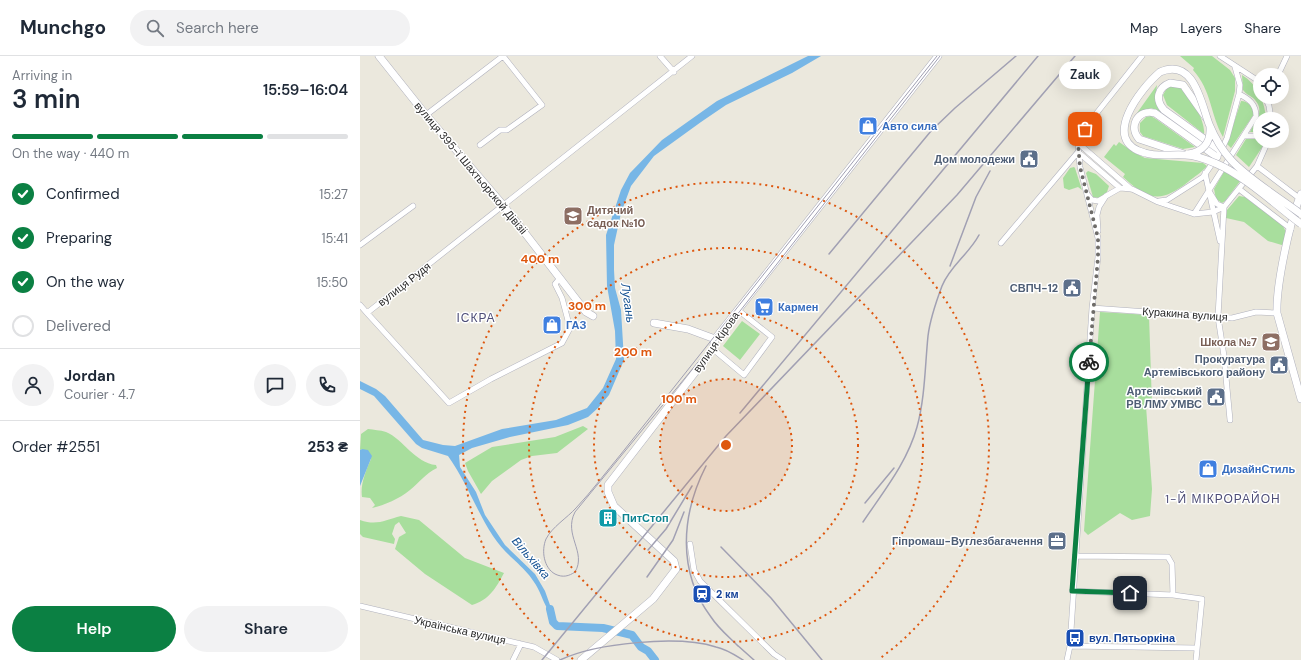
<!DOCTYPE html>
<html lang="en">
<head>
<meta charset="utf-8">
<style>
	:root { --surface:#fff; --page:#f2f2f3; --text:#1f2937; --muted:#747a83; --line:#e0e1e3; --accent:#0b8043 }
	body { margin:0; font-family:"DM Sans",sans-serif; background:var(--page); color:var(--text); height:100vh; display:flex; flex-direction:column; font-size:15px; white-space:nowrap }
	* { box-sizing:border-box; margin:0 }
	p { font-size:13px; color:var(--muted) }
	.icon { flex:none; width:22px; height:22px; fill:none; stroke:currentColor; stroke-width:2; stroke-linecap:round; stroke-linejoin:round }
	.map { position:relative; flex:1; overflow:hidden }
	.drawer { display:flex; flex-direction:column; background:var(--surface); width:360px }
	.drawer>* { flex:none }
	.controls { position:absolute; left:893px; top:12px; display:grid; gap:8px }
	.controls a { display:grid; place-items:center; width:36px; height:36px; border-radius:50%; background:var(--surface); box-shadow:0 4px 16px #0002; font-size:20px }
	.pin { position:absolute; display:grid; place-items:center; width:34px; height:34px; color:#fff; margin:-17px; border-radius:8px; box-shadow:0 2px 6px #0006 }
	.courier { position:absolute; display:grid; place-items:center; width:40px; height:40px; margin:-20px; border:3px solid #0b8043; border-radius:50%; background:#fff; color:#222; box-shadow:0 1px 5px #0007 }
	.bubble { position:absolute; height:28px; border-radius:14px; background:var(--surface); box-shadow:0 4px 16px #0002; font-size:13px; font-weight:600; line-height:28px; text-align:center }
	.overview em { font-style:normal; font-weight:600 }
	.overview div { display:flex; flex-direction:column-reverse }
	.overview { display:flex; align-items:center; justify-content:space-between; height:68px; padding:0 12px }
	h1 { font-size:26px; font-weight:600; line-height:30px }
	.bar { display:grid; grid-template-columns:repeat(4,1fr); gap:6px 4px; align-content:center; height:48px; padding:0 12px }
	.bar i { height:5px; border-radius:3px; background:var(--line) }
	.bar .current { background:var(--accent) }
	.bar p { grid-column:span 4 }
	.line { display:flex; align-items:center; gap:10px; padding:0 12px; border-top:1px solid var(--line) }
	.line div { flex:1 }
	.round { display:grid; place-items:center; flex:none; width:42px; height:42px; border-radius:21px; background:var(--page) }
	ol { padding:0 12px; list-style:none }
	li { display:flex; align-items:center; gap:12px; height:44px }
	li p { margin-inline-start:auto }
	li .icon { padding:4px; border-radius:50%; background:var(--accent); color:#fff; stroke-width:4 }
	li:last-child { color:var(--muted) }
	li i { width:22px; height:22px; border:2px solid var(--line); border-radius:50% }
	.cta { display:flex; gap:8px; margin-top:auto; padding:8px 12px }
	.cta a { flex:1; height:46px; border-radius:24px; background:var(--accent); color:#fff; font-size:16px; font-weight:600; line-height:46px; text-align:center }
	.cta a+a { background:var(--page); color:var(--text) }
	header { display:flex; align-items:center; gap:24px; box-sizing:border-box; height:56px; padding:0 20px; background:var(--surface); border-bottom:1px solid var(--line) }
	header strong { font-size:19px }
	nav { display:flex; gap:22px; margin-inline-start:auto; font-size:14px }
	.search { width:280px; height:36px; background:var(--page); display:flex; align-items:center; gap:10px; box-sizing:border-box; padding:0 14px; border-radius:22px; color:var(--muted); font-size:15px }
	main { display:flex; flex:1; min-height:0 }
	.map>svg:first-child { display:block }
</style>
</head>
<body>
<header>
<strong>Munchgo</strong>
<div class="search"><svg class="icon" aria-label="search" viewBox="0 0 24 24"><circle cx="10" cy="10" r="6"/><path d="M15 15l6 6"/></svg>Search here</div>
<nav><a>Map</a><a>Layers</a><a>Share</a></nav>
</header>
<main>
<section class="drawer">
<div class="overview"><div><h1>3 min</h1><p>Arriving in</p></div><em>15:59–16:04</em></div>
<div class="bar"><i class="current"></i><i class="current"></i><i class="current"></i><i></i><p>On the way · 440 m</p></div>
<ol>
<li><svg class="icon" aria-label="check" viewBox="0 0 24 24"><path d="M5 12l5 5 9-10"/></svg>Confirmed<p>15:27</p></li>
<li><svg class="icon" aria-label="check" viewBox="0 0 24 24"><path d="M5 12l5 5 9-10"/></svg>Preparing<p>15:41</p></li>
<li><svg class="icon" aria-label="check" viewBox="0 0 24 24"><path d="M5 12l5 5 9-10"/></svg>On the way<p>15:50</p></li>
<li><i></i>Delivered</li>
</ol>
<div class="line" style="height:72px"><a class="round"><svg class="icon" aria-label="person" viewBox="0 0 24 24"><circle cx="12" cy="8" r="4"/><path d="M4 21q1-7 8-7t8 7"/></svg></a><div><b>Jordan</b><p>Courier · 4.7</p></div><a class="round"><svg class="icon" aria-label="chat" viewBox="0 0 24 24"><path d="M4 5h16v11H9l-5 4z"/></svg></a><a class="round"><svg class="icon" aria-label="phone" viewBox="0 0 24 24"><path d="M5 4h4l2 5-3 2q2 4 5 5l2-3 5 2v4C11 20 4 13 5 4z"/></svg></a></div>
<div class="line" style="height:52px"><div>Order #2551</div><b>253 ₴</b></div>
<div class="cta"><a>Help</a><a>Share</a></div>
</section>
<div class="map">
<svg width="941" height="604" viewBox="0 0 941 604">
	<rect width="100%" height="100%" fill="#ebe8dd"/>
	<path fill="#a8de9d" d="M820 0H852L870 14 875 22V35L863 81C850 58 852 35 833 14L834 12Z
		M882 19C897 28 905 46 906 63H900V76H890C896 64 906 54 893 42 889 39 886 38 883 34Z
		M797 29 795 44 801 56 791 52 777 57Z
		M810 30C814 30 817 29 820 31 830 37 846 66 844 78L807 49 803 39 807 32Z
		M881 45C888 45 893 51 894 58L871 92 867 88Z
		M791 60 796 63 835 91 823 93 783 80 780 76V67L786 61Z
		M890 82 898 83 903 90 889 111 876 99 886 83Z
		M759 86 775 97 785 102 843 107 847 110C842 116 834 121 828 126 801 147 789 145 763 121L765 118 744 101 754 88 756 90Z
		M714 111 715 112 722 134 718 131 709 134 704 132 703 122 710 112Z
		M865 114 881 124 865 145 862 147 856 143 854 133Z
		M728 115 736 118 749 130 747 136 739 142 733 141 726 117Z
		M879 140 885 141 923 170 927 178 925 190 908 185 884 166 866 162 867 154Z
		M740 256 789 259 792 349 786 350 792 433 790 460 772 464 760 457 728 479 724 475Z
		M382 265 400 278 380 304 363 290Z
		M223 370 228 373 197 397 172 400 161 404 132 425 121 438 108 415 105 407 132 391 195 381Z
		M8 373C14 374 20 374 26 376 43 383 55 407 76 409L77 412C65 418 60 426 50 434 39 443 25 449 12 452L15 449 10 442 2 441C0 429 6 414 11 403L2 393 0 394 1 378Z
		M41 460 59 464 105 502 144 517C136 532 129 544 112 549L65 518 35 493 39 481 46 477 39 466 35 469 32 478 35 483 34 488 3 481 0 478V464C17 470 25 464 41 460Z"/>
	<path fill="#77b6e6" d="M448 0H461L432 17 366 49 341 66 294 100 271 130 261 157 254 189V214L255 232 261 254 264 304 249 339 238 352 228 361 208 369 150 381 112 392 99 399 100 411 116 436 125 459 145 489 175 518 185 535 195 563H191C190 556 186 551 183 544 171 511 150 506 133 480 116 454 106 425 88 400L62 392 56 388 14 340 0 333V325L16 333 25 340 63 384 83 389 95 390 142 373 196 364 227 352 243 332 256 303 255 275 247 230 246 179 261 134 270 117 302 84 357 45Z
		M2 393 8 394 12 400 0 430V394Z"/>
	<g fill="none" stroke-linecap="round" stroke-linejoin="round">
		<path stroke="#77b6e6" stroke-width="8" d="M190 553 193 566 197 570 243 572 272 579 281 591 288 595 295 604"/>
		<g stroke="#b0b1bd" stroke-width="6">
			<path id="street" d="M300 0 314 16
				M860 0 897 24 900 31
				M918 19 927 0
				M905 41 909 50 911 63
				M66 59 143 0
				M885 80H900
				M718 87 771 133
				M120 89 140 74H147L182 49 143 0
				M897 110 939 142
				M845 117 860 185
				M879 133 931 173
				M849 135 857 148 864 151 858 261 864 300 870 364
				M727 138 732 144 738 145 745 141
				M799 145 807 144 843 121 861 95 867 82 879 38 880 29 875 11
				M834 158 896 60C896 48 889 43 879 38
				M738 175 737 159 739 151 746 140 760 132 772 133 798 146 834 158 853 156 864 151 897 110 908 85
				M641 187 718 96 760 132
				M0 189 53 150
				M200 222 195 228 202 242 210 272 202 287 131 323 89 347 7 257 332 0
				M0 249 7 257
				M732 252 872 262 896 256 917 257
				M353 293 384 319 412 281 378 254
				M330 488 334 514 340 525 414 598 423 604
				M715 500 808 501 812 508 813 539
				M712 535 813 539 842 543 836 604
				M0 550 161 588 174 591 197 604
				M710 590 836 592
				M153 604 161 588
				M707 604 710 590 732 252 738 201V182L720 111 718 87 728 68 782 0"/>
		</g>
		<g stroke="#b0b1bd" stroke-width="8">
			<path id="secondary" d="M19 0 66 59 144 150 226 256 233 260
				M847 63 823 29 810 27C797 32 795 44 804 54L861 95
				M824 98 779 83C768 70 778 53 795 57L857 101
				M941 138C930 164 916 229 917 257L941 343
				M294 267 328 273 355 283
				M221 604 293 543 316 513 314 505 254 450 248 436V429L353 293 355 283 578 0"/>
		</g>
		<use href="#street" stroke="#fff" stroke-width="5"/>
		<use href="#secondary" stroke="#fff" stroke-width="7"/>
		<path stroke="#a1a0b3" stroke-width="1" d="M577 0 261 398C246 416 232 435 216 452 207 462 192 471 186 483 181 495 184 512 195 518 203 522 209 520 215 516 227 496 203 479 215 456L380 255 580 0"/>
		<path stroke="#a1a0b3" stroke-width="1.5" d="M469 198 571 75 595 52 656 0
			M590 210 616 141 630 115
			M380 357 678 0
			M346 410C321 459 317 516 351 561 358 572 369 581 378 590
			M505 447 534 412
			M503 466C523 436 547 407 557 371 565 342 565 310 568 280 570 263 576 246 582 230 590 210 609 198 619 179
			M361 491 411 542 462 604
			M288 494 306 473 332 430
			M287 521 313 484 324 456
			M376 588 394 604
			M182 604 366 380 597 139 715 0
			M200 604C236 587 318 579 356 591 366 593 375 599 383 604"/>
		<g stroke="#b0b1bd" stroke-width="8" stroke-linecap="butt">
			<path id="secondary-bridge" d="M828 98C843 96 851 86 850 71
				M941 158C921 143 887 122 871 104 862 94 854 80 849 68 841 47 834 1 800 16 781 32 739 85 785 97 799 101 811 98 825 99 835 99 848 104 857 108 883 119 917 150 941 168"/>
		</g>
		<use href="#secondary-bridge" stroke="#fff" stroke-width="7"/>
	</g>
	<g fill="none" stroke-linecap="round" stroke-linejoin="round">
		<path stroke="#6e6c69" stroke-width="4" stroke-dasharray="0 7.2" d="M725 73 718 87 720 111 738 182V201L729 306"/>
		<path stroke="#0b8043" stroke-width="5" d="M729 306 712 535 770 537"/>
	</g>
	<circle cx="366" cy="389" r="66" fill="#de570e" fill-opacity=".12"/>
	<g fill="none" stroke="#de570e" stroke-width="2" stroke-dasharray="2 4">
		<circle cx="366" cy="389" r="66"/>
		<circle cx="366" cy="389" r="132"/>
		<circle cx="366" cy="389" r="197"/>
		<path d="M213 603A263 263 0 1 1 519 603"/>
	</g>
	<defs>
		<g id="shop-square" transform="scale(1)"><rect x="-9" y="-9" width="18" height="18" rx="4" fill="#3f7fe0" stroke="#fff"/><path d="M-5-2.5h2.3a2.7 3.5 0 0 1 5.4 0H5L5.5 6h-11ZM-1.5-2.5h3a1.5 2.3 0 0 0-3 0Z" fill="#fff"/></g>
		<g id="civic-square" transform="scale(1)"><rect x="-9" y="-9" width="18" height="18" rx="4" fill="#5c6f8a" stroke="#fff"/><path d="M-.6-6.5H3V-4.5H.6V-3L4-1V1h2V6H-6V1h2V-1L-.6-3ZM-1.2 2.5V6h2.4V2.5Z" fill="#fff"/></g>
		<g id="school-square" transform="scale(1)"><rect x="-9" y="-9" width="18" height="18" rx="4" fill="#8d6e63" stroke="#fff"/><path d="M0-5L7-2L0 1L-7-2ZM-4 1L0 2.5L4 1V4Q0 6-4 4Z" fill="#fff"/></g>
		<g id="supermarket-square" transform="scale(1)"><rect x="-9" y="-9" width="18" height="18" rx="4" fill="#3f7fe0" stroke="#fff"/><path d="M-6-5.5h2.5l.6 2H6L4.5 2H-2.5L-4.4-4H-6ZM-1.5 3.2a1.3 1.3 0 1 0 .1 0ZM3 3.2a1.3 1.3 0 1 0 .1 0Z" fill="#fff"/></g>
		<g id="building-square" transform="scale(1)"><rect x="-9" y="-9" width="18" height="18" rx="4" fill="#0f9aa8" stroke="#fff"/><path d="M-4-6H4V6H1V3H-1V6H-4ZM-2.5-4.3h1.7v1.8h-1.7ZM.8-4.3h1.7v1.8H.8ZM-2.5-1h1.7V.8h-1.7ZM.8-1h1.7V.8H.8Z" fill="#fff"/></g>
		<g id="office-square" transform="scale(1)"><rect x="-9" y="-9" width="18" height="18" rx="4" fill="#5c6f8a" stroke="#fff"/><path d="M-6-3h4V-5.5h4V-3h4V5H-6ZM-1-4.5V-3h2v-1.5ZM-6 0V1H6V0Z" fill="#fff"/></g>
		<g id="station-square" transform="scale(1)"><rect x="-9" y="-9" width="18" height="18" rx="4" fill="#1a4fb4" stroke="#fff"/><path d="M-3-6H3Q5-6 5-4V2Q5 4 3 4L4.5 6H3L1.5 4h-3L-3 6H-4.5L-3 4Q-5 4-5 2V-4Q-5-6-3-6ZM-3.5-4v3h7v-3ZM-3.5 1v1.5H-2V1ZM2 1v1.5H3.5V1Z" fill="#fff"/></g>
		<g id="bus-square" transform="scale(1)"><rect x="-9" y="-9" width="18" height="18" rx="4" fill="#1a4fb4" stroke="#fff"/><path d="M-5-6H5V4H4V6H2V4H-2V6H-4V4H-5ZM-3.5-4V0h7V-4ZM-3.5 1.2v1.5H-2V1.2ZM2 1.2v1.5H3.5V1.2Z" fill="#fff"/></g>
	</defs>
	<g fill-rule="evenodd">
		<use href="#shop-square" x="508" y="70"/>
		<use href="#civic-square" x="669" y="103"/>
		<use href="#school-square" x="213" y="160"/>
		<use href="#civic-square" x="712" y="232"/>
		<use href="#supermarket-square" x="404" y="251"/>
		<use href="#shop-square" x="192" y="269"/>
		<use href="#school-square" x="911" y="286"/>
		<use href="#civic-square" x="919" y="309"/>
		<use href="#civic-square" x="856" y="341"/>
		<use href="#shop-square" x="848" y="413"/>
		<use href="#building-square" x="248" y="462"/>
		<use href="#office-square" x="697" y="485"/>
		<use href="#station-square" x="342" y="538"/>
		<use href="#bus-square" x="715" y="582"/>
	</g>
	<g text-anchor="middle" stroke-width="3" stroke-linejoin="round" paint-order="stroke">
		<g font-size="11" font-weight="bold" fill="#366cbe" stroke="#fff" text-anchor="start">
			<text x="522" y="74">Авто сила</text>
			<text x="418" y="255">Кармен</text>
			<text x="206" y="273">ГАЗ</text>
			<text x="862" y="417">ДизайнСтиль</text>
		</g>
		<g font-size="11" font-weight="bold" fill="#4e5e75" stroke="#fff" text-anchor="end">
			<text x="655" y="107">Дом молодежи</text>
			<text x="698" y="236">СВПЧ-12</text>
			<text x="905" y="307">Прокуратура<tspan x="905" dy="13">Артемівського району</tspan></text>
			<text x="842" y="339">Артемівський<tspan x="842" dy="13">РВ ЛМУ УМВС</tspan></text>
			<text x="683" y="489">Гіпромаш-Вуглезбагачення</text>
		</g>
		<g font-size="11" fill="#2a2a2a" stroke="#fff">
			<text transform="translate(111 112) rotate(50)" y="4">вулиця 395-ї Шахтьорской Дівізіі</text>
			<text transform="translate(44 228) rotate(-38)" y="4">вулиця Рудя</text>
			<text transform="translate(825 258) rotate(4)" y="4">Куракина вулиця</text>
			<text transform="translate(356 286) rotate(-55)" y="4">вулиця Кірова</text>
			<text transform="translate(100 574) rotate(13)" y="4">Українська вулиця</text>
		</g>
		<g font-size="11" font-weight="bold" fill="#785e54" stroke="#fff" text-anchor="start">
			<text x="227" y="158">Дитячий<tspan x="227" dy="13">садок №10</tspan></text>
			<text x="897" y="290" text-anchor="end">Школа №7</text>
		</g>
		<g font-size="11" font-weight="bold" fill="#0d838f" stroke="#fff" text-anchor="start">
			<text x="262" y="466">ПитСтоп</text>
		</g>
		<g font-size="11" font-weight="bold" fill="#164399" stroke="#fff" text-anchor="start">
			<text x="356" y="542">2 км</text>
			<text x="729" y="586">вул. Пятьоркіна</text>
		</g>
		<g font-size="12" font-style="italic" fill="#165292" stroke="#fff">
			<text transform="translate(268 247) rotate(82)" y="4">Лугань</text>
			<text transform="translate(171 502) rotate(49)" y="4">Вільхівка</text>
		</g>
		<g font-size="12" letter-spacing="1" fill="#4e4e78" stroke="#fff">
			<text x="116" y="266">ІСКРА</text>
			<text x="863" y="447">1-Й МІКРОРАЙОН</text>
		</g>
	</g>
	<circle cx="366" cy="389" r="6" fill="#de570e" stroke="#fff" stroke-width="2"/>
	<g font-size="12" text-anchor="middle" font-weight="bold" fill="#de570e" stroke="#fff" stroke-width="3" stroke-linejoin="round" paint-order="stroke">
		<text x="180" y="207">400 m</text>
		<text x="227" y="254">300 m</text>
		<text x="273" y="300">200 m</text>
		<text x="319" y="347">100 m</text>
	</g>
</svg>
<div class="controls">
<a><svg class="icon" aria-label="locate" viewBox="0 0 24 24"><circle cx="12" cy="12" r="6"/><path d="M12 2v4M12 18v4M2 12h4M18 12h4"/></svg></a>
<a><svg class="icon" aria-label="layers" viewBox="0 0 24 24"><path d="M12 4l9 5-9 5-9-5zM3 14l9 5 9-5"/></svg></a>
</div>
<div class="pin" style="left:725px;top:73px;background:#ea580c"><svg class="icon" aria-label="bag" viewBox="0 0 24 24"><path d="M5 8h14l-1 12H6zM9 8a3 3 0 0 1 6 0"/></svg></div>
<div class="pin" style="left:770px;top:537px;background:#1f2937"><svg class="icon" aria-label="home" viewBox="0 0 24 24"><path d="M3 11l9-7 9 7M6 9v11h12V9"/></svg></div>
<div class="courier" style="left:729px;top:306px"><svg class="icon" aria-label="bike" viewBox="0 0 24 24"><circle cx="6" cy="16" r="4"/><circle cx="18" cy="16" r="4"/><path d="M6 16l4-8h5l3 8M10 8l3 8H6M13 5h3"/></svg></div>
<div class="bubble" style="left:699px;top:5px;width:52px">Zauk</div>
</div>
</main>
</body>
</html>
